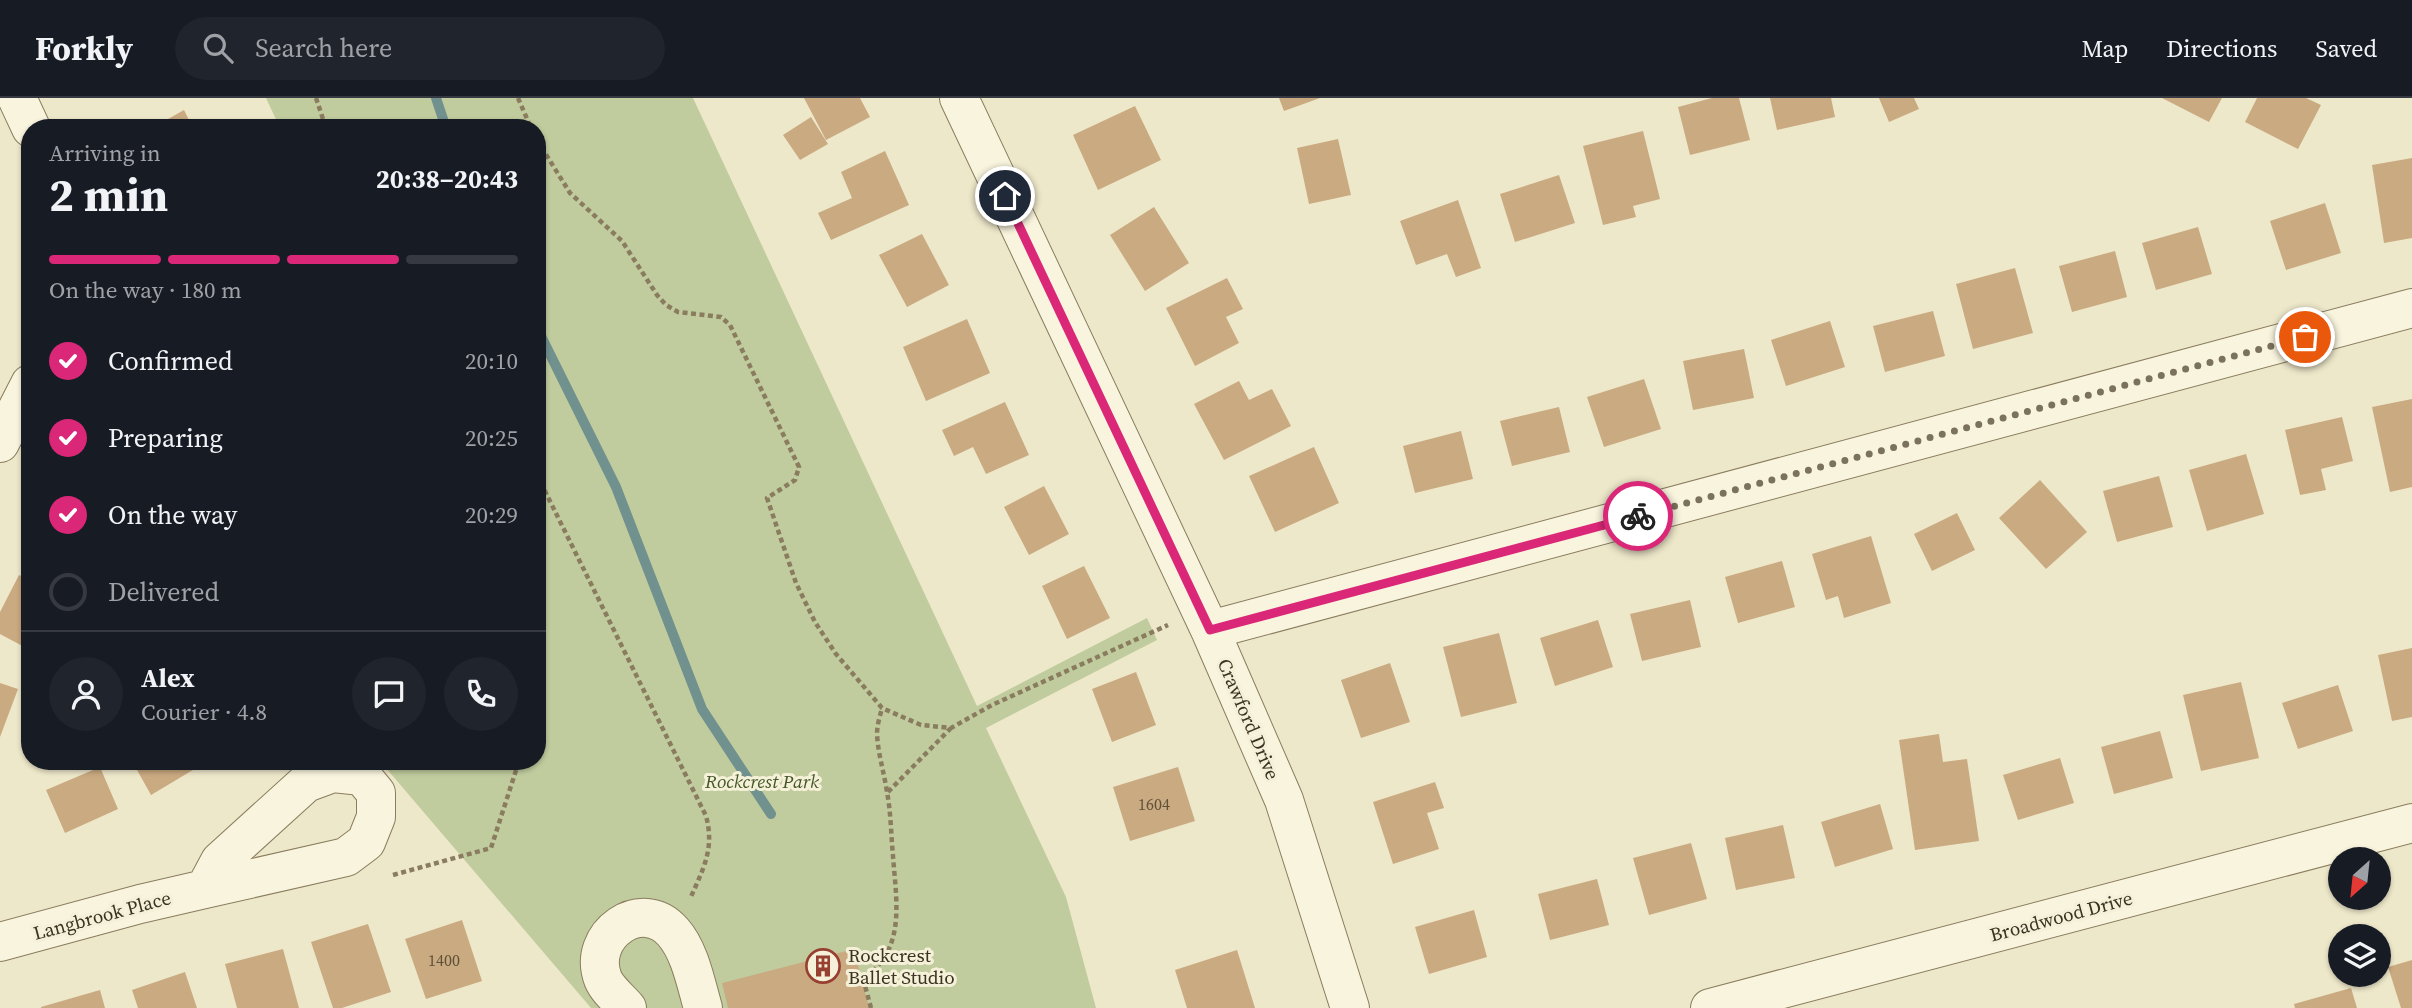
<!DOCTYPE html>
<html lang="en">
<head>
<meta charset="utf-8">
<style>
	:root { --surface:#171b24; --page:#20242c; --text:#f1f3f6; --muted:#9ea1a6; --line:#363941; --accent:#db2777 }
	body { margin:0; font-family:"Source Serif 4",serif; background:var(--page); color:var(--text); height:100vh; display:flex; flex-direction:column; font-size:26px; white-space:nowrap }
	* { box-sizing:border-box; margin:0 }
	p { font-size:23px; color:var(--muted) }
	.icon { flex:none; width:38px; height:38px; fill:none; stroke:currentColor; stroke-width:2; stroke-linecap:round; stroke-linejoin:round }
	.map { position:relative; flex:1; overflow:hidden }
	.side { position:absolute; left:21px; top:21px; width:525px; height:651px; display:flex; flex-direction:column; background:var(--surface); border-radius:28px; box-shadow:0 2px 5px #0004 }
	.side>* { flex:none }
	.needle { width:46px; rotate:207deg }
	.controls { position:absolute; left:2328px; top:749px; display:grid; gap:14px }
	.controls a { display:grid; place-items:center; width:63px; height:63px; border-radius:50%; background:var(--surface); box-shadow:0 2px 5px #0004; font-size:35px }
	.pin { position:absolute; display:grid; place-items:center; width:60px; height:60px; color:#fff; margin:-30px; border:4px solid #fff; border-radius:50%; box-shadow:0 2px 7px #0007 }
	.courier { position:absolute; display:grid; place-items:center; width:70px; height:70px; margin:-35px; border:5px solid #db2777; border-radius:50%; background:#fff; color:#222; box-shadow:0 2px 9px #0007 }
	.headline em { font-style:normal; font-weight:700 }
	.headline div { display:flex; flex-direction:column-reverse }
	.headline { display:flex; align-items:center; justify-content:space-between; height:119px; padding:0 28px }
	h1 { font-size:46px; font-weight:700; line-height:52px }
	.bar { display:grid; grid-template-columns:repeat(4,1fr); gap:10px 7px; align-content:center; height:84px; padding:0 28px }
	.bar i { height:9px; border-radius:5px; background:var(--line) }
	.bar .active { background:var(--accent) }
	.bar p { grid-column:span 4 }
	.line { display:flex; align-items:center; gap:18px; padding:0 28px; border-top:2px solid var(--line) }
	.line div { flex:1 }
	.round { display:grid; place-items:center; flex:none; width:74px; height:74px; border-radius:37px; background:var(--page) }
	ol { padding:0 28px; list-style:none }
	li { display:flex; align-items:center; gap:21px; height:77px }
	li p { margin-inline-start:auto }
	li .icon { padding:7px; border-radius:50%; background:var(--accent); color:#fff; stroke-width:4 }
	li:last-child { color:var(--muted) }
	li i { width:38px; height:38px; border:4px solid var(--line); border-radius:50% }
	header { display:flex; align-items:center; gap:42px; box-sizing:border-box; height:98px; padding:0 35px; background:var(--surface); border-bottom:2px solid var(--line) }
	header strong { font-size:33px }
	nav { display:flex; gap:38px; margin-inline-start:auto; font-size:24px }
	.search { width:490px; height:63px; background:var(--page); display:flex; align-items:center; gap:18px; box-sizing:border-box; padding:0 24px; border-radius:38px; color:var(--muted); font-size:26px }
	.map>svg:first-child { display:block }
</style>
</head>
<body>
<header>
<strong>Forkly</strong>
<div class="search"><svg class="icon" aria-label="search" viewBox="0 0 24 24"><circle cx="10" cy="10" r="6"/><path d="M15 15l6 6"/></svg>Search here</div>
<nav><a>Map</a><a>Directions</a><a>Saved</a></nav>
</header>
<div class="map">
<svg width="2412" height="910" viewBox="0 0 2412 910">
	<rect width="100%" height="100%" fill="#eee8ca"/>
	<path fill="#c0cc9e" d="M266 0H693L977 608 1147 520 1157 542 986 630 1066 799 1096 910H591L380 663H537V30H280Z"/>
	<g fill="none" stroke-linecap="round" stroke-linejoin="round">
		<path stroke="#71918e" stroke-width="10" d="M436 0 446 30
			M537 230 616 389 702 611 771 716"/>
	</g>
	<path fill="#caaa81" d="M804 0H860L870 19 826 42Z
		M1279 0H1320L1284 13Z
		M1712 0H1739L1750 42 1690 57 1678 9Z
		M1770 0H1831L1835 19 1777 32Z
		M1879 0H1914L1919 11 1889 24Z
		M2162 0H2222L2209 24Z
		M2257 0H2306L2321 7 2298 51 2245 24Z
		M1135 8 1161 62 1098 92 1073 37Z
		M184 12 193 30H152Z
		M811 19 828 46 800 62 783 37Z
		M1643 33 1660 101 1633 108 1636 119 1603 127 1583 48Z
		M1338 41 1351 97 1309 106 1297 50Z
		M885 53 909 107 831 142 818 115 852 100 841 74Z
		M2412 60V140L2384 145 2372 67Z
		M1559 77 1575 125 1515 144 1500 96Z
		M1458 102 1481 170 1456 179 1447 156 1416 167 1400 123Z
		M2325 105 2341 155 2286 172 2270 123Z
		M1154 109 1189 165 1145 193 1110 137Z
		M2198 129 2212 176 2156 192 2142 145Z
		M922 136 949 187 907 209 879 157Z
		M2115 153 2127 199 2072 214 2059 168Z
		M2015 170 2033 235 1973 251 1956 186Z
		M1227 180 1243 211 1226 219 1239 245 1195 268 1166 210Z
		M1933 213 1945 258 1885 274 1873 228Z
		M967 221 990 275 926 303 903 249Z
		M1830 223 1845 269 1786 288 1771 242Z
		M1744 251 1754 300 1693 312 1683 263Z
		M1644 281 1661 331 1604 349 1587 299Z
		M1239 283 1249 302 1272 291 1291 328 1224 362 1194 306Z
		M2412 301V389L2390 394 2372 309Z
		M1005 304 1029 357 986 376 973 349 954 358 942 332Z
		M1559 309 1570 354 1512 368 1500 323Z
		M2342 319 2353 363 2321 371 2326 392 2300 397 2285 332Z
		M1461 333 1473 381 1415 395 1403 348Z
		M1314 349 1339 405 1275 434 1249 378Z
		M2246 356 2264 416 2207 433 2189 372Z
		M2159 378 2173 429 2117 444 2103 393Z
		M2040 382 2087 434 2046 471 1999 420Z
		M1044 388 1069 436 1029 457 1004 409Z
		M1957 415 1975 452 1932 473 1914 436Z
		M1871 438 1891 505 1844 520 1838 498 1826 502 1812 456Z
		M1782 463 1795 509 1738 525 1725 479Z
		M1084 468 1110 520 1067 541 1042 488Z
		M19 477 30 482V552L0 536V514Z
		M1690 502 1701 549 1642 563 1630 516Z
		M1598 522 1613 569 1555 588 1540 540Z
		M1499 535 1517 605 1461 619 1443 549Z
		M2412 550V619L2392 623 2378 557Z
		M1390 565 1410 624 1361 640 1341 582Z
		M1136 574 1156 627 1112 644 1092 591Z
		M2241 584 2259 660 2201 673 2183 597Z
		M0 585 18 591 0 639Z
		M2338 587 2353 633 2298 651 2282 605Z
		M2160 633 2173 680 2114 696 2101 649Z
		M1939 636 1943 664 1967 661 1979 743 1915 752 1899 642Z
		M2060 660 2074 705 2018 722 2003 677Z
		M132 663H202L203 666 151 697Z
		M100 669 118 711 65 735 46 692Z
		M1178 669 1195 723 1130 743 1113 689Z
		M1435 684 1444 710 1427 715 1439 751 1393 766 1373 704Z
		M1880 706 1893 751 1835 769 1821 724Z
		M1783 727 1795 780 1736 792 1725 740Z
		M1691 745 1707 801 1649 817 1633 760Z
		M1597 781 1609 827 1550 842 1538 796Z
		M1474 812 1487 859 1429 876 1415 829Z
		M462 822 482 883 426 901 405 841Z
		M368 826 391 894 342 910H333L311 844Z
		M283 851 299 910H237L225 866Z
		M854 851 869 910H728L722 885Z
		M1237 852 1255 910H1187L1175 872Z
		M2412 862V910H2401L2388 869Z
		M185 874 197 910H138L132 892Z
		M2351 890 2357 910H2295L2294 906Z
		M100 892 105 910H41V909Z"/>
	<g fill="none" stroke-linecap="round" stroke-linejoin="round">
		<g stroke="#8a7c5f" stroke-width="40">
			<path id="minor" d="M17 0 31 30
				M959 0 1210 532 1284 702 1350 910
				M0 345 30 286
				M1210 532 2412 210
				M333 675 362 678 376 695V719L366 744 346 759 205 791 220 763 306 685Z
				M0 844 140 806 205 791
				M627 910C619 901 607 891 603 881 586 837 642 798 673 834 690 853 696 886 703 910
				M1710 910 2412 725"/>
		</g>
		<path stroke="#8a7c5f" stroke-width="4.5" stroke-dasharray="5 3.5" stroke-linecap="butt" d="M316 0 326 30
			M518 0 531 30
			M537 42 570 95 622 143 657 197 666 207 678 214 721 219 730 227 799 369 795 382 767 400 796 485 815 524 836 556 882 610 921 627 951 630 992 607 1168 527
			M537 377 706 718C715 751 703 771 690 801
			M888 694 951 630
			M393 777 491 750 519 663
			M871 910 863 880C907 852 896 802 893 758 891 737 891 715 887 694 884 674 878 656 877 636 877 627 880 618 882 610"/>
		<use href="#minor" stroke="#f8f4dd" stroke-width="38"/>
	</g>
	<g fill="none" stroke-linecap="round" stroke-linejoin="round">
		<path stroke="#7a725c" stroke-width="7" stroke-dasharray="0 12.6" d="M1638 418 2305 239"/>
		<path stroke="#db2777" stroke-width="9" d="M1005 98 1210 532 1638 418"/>
	</g>
	<defs>
		<g id="building-ring" transform="scale(1.75)"><circle r="9.5" fill="#f5f1d9" stroke="#973f30" stroke-width="1.5"/><path d="M-4-6H4V6H1V3H-1V6H-4ZM-2.5-4.3h1.7v1.8h-1.7ZM.8-4.3h1.7v1.8H.8ZM-2.5-1h1.7V.8h-1.7ZM.8-1h1.7V.8H.8Z" fill="#973f30"/></g>
	</defs>
	<g fill-rule="evenodd">
		<use href="#building-ring" x="823" y="868"/>
	</g>
	<g text-anchor="middle" stroke-width="6" stroke-linejoin="round" paint-order="stroke">
		<g font-size="16" fill="#5f5039">
			<text x="1154" y="712">1604</text>
			<text x="444" y="868">1400</text>
		</g>
		<g font-size="19" fill="#3b3221" stroke="#f5f1d9">
			<text transform="translate(1249 621) rotate(67)" y="7">Crawford Drive</text>
			<text transform="translate(102 817) rotate(-15)" y="7">Langbrook Place</text>
			<text transform="translate(2061 818) rotate(-15)" y="7">Broadwood Drive</text>
		</g>
		<g font-size="19" font-style="italic" fill="#445729" stroke="#f5f1d9">
			<text x="762" y="690">Rockcrest Park</text>
		</g>
		<g font-size="19" fill="#3b3221" stroke="#f5f1d9" text-anchor="start">
			<text x="848" y="864">Rockcrest<tspan x="848" dy="22">Ballet Studio</tspan></text>
		</g>
	</g>
</svg>
<div class="controls">
<a><svg class="needle" viewBox="-14 -14 28 28"><path d="M0-13l5 13h-10z" fill="#e53935"/><path d="M0 13l5-13h-10z" fill="#9ea1a6"/></svg></a>
<a><svg class="icon" aria-label="layers" viewBox="0 0 24 24"><path d="M12 4l9 5-9 5-9-5zM3 14l9 5 9-5"/></svg></a>
</div>
<div class="pin" style="left:2305px;top:239px;background:#ea580c"><svg class="icon" aria-label="bag" viewBox="0 0 24 24"><path d="M5 8h14l-1 12H6zM9 8a3 3 0 0 1 6 0"/></svg></div>
<div class="pin" style="left:1005px;top:98px;background:#1f2937"><svg class="icon" aria-label="home" viewBox="0 0 24 24"><path d="M3 11l9-7 9 7M6 9v11h12V9"/></svg></div>
<div class="courier" style="left:1638px;top:418px"><svg class="icon" aria-label="bike" viewBox="0 0 24 24"><circle cx="6" cy="16" r="4"/><circle cx="18" cy="16" r="4"/><path d="M6 16l4-8h5l3 8M10 8l3 8H6M13 5h3"/></svg></div>
<section class="side">
<div class="headline"><div><h1>2 min</h1><p>Arriving in</p></div><em>20:38–20:43</em></div>
<div class="bar"><i class="active"></i><i class="active"></i><i class="active"></i><i></i><p>On the way · 180 m</p></div>
<ol>
<li><svg class="icon" aria-label="check" viewBox="0 0 24 24"><path d="M5 12l5 5 9-10"/></svg>Confirmed<p>20:10</p></li>
<li><svg class="icon" aria-label="check" viewBox="0 0 24 24"><path d="M5 12l5 5 9-10"/></svg>Preparing<p>20:25</p></li>
<li><svg class="icon" aria-label="check" viewBox="0 0 24 24"><path d="M5 12l5 5 9-10"/></svg>On the way<p>20:29</p></li>
<li><i></i>Delivered</li>
</ol>
<div class="line" style="height:126px"><a class="round"><svg class="icon" aria-label="person" viewBox="0 0 24 24"><circle cx="12" cy="8" r="4"/><path d="M4 21q1-7 8-7t8 7"/></svg></a><div><b>Alex</b><p>Courier · 4.8</p></div><a class="round"><svg class="icon" aria-label="chat" viewBox="0 0 24 24"><path d="M4 5h16v11H9l-5 4z"/></svg></a><a class="round"><svg class="icon" aria-label="phone" viewBox="0 0 24 24"><path d="M5 4h4l2 5-3 2q2 4 5 5l2-3 5 2v4C11 20 4 13 5 4z"/></svg></a></div>
</section>
</div>
</body>
</html>
